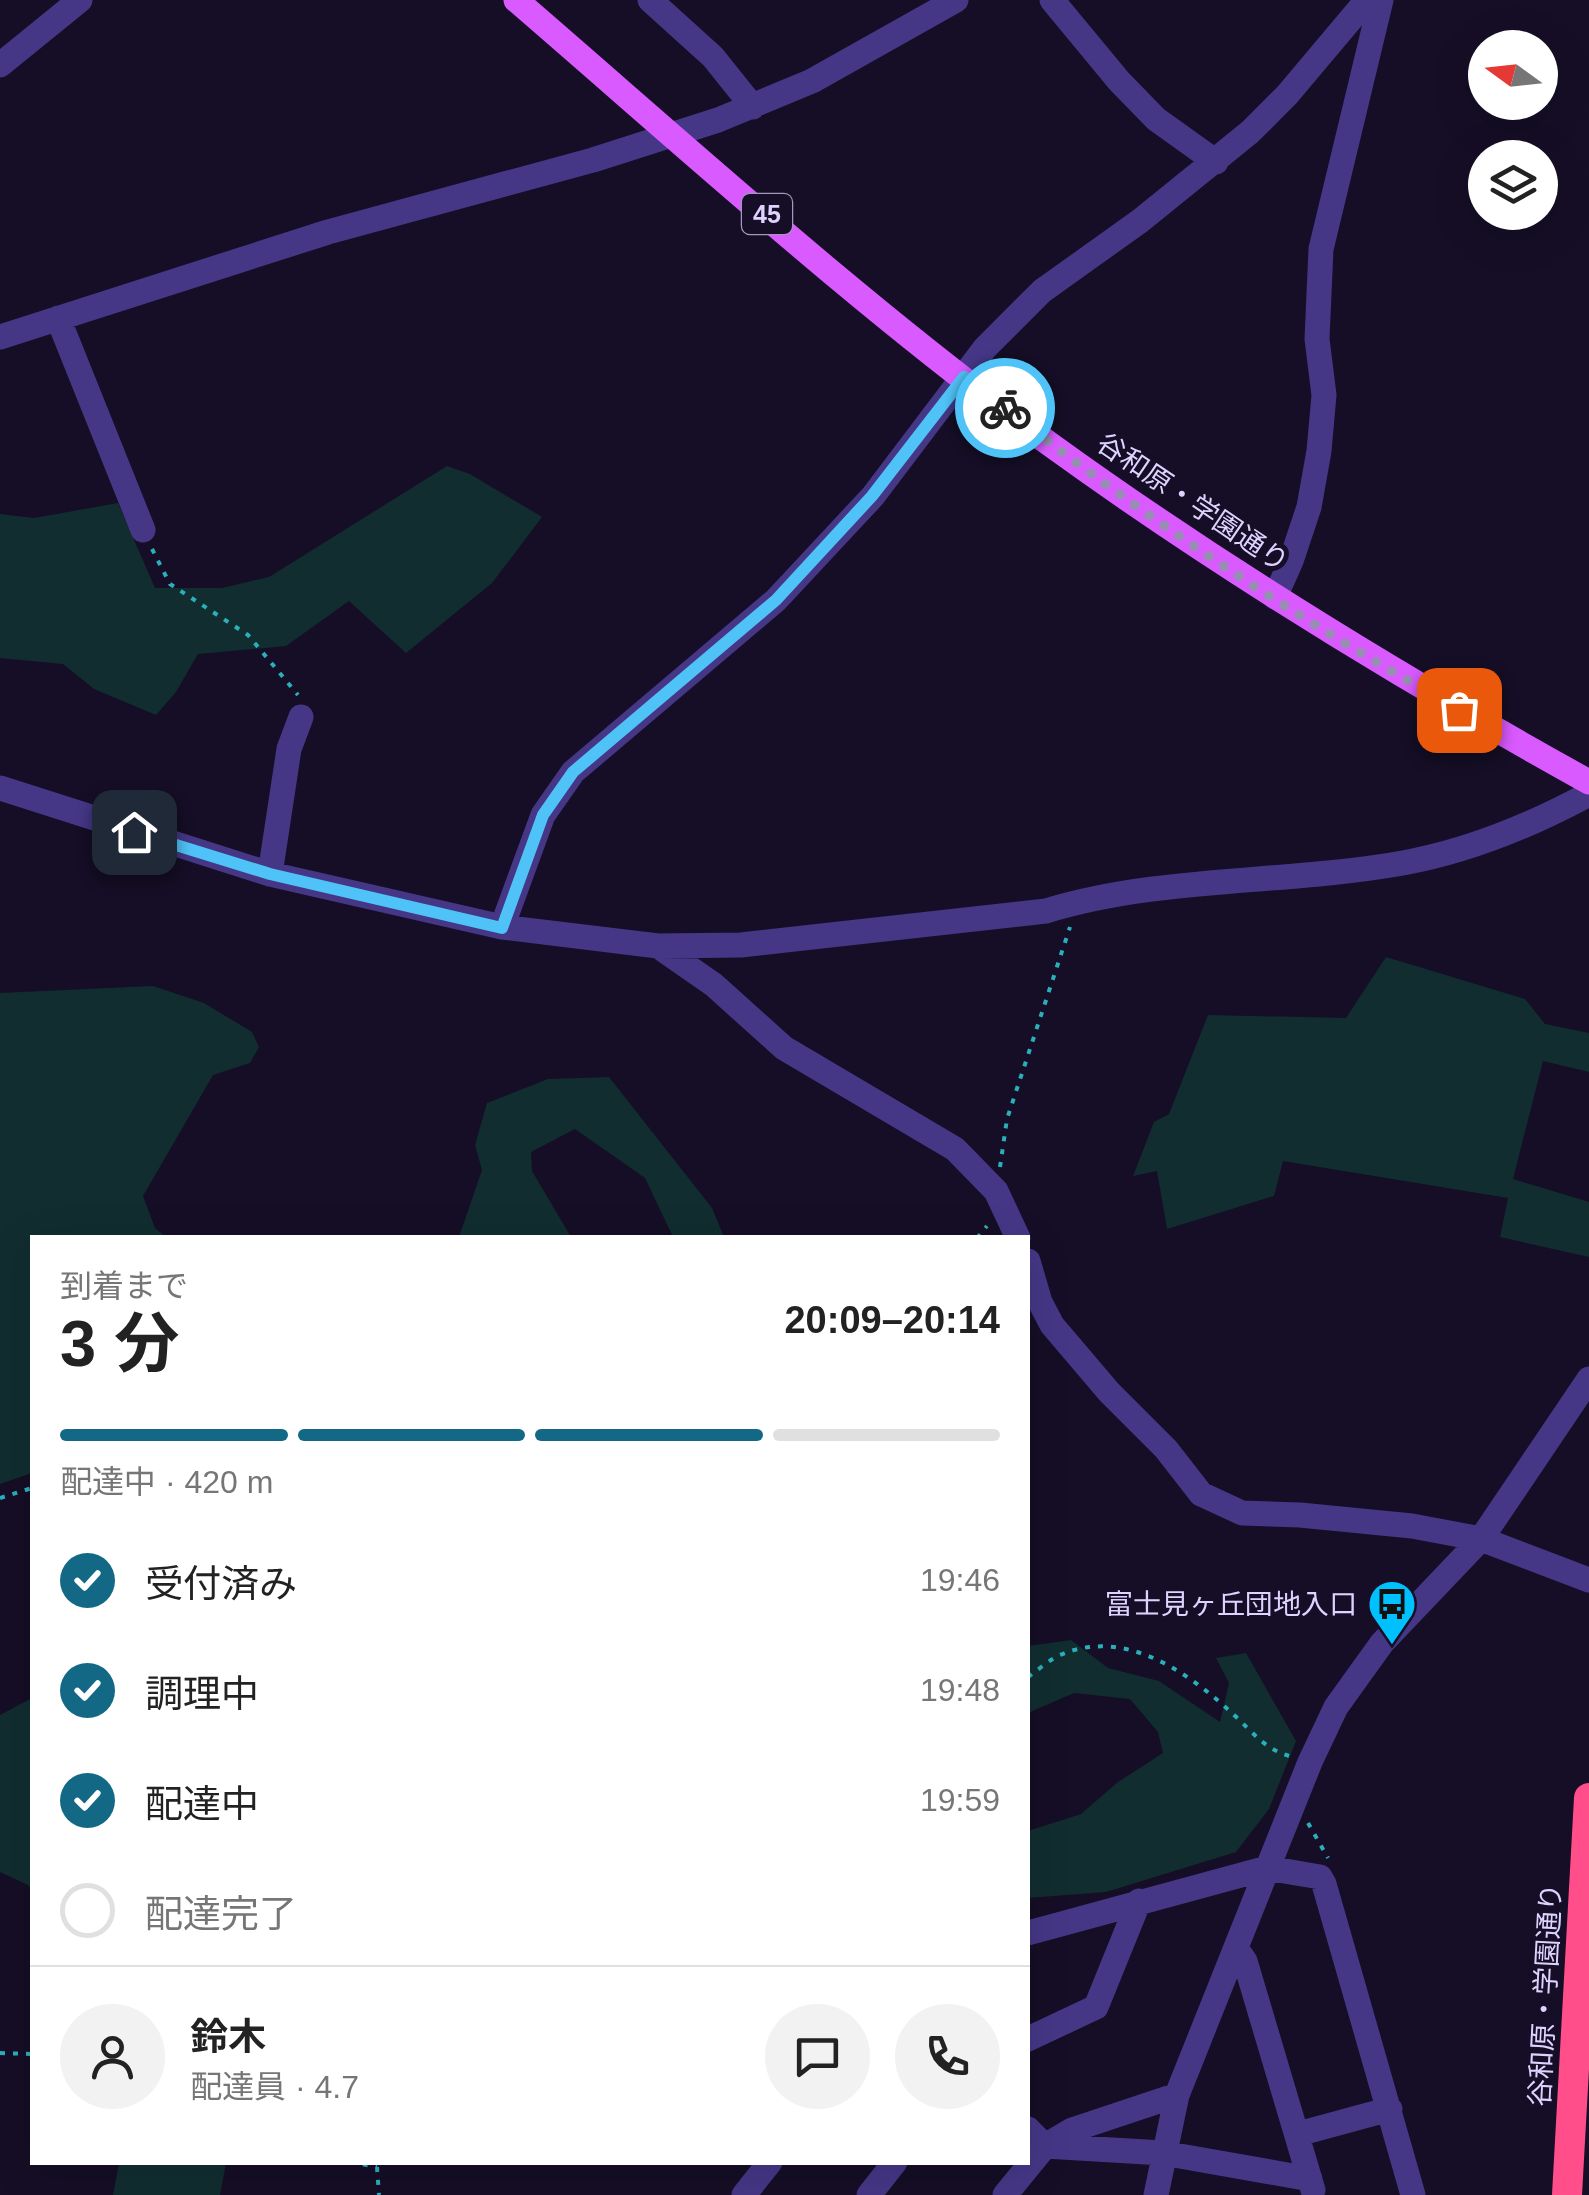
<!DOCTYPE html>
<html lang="ja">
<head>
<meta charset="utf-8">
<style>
	:root { --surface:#fff; --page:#f2f2f2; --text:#222; --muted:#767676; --line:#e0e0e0; --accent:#136985 }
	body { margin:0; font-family:Arial,"Noto Sans JP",sans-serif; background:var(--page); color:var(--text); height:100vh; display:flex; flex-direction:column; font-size:38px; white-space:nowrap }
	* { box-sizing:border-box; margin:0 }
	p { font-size:32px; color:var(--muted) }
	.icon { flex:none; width:55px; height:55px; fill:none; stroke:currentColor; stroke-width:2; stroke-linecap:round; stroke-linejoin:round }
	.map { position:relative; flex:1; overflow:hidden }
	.drawer { position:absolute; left:30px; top:1235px; width:1000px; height:930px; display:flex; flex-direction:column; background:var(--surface); border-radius:0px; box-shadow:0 10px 40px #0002 }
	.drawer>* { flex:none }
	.needle { width:65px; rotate:285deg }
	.tools { position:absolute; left:1468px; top:30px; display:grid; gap:20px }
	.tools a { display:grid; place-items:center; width:90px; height:90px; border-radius:50%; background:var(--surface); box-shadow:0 10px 40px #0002; font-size:50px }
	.pin { position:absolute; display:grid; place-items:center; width:85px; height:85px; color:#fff; margin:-42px; border-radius:20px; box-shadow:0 5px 15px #0006 }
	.courier { position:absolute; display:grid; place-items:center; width:100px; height:100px; margin:-50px; border:8px solid #4fc3f7; border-radius:50%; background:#fff; color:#222; box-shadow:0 2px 12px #0007 }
	.overview em { font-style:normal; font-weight:700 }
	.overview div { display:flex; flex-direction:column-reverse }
	.overview { display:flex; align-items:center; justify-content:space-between; height:170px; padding:0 30px }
	h1 { font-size:65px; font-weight:700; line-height:75px }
	.bar { display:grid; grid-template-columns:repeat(4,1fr); gap:15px 10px; align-content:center; height:120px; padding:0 30px }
	.bar i { height:12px; border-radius:8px; background:var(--line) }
	.bar .selected { background:var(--accent) }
	.bar p { grid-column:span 4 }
	.line { display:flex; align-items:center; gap:25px; padding:0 30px; border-top:2px solid var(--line) }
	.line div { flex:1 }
	.round { display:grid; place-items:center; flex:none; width:105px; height:105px; border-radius:52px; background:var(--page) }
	ol { padding:0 30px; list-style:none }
	li { display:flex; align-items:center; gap:30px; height:110px }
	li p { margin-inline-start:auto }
	li .icon { padding:10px; border-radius:50%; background:var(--accent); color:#fff; stroke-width:4 }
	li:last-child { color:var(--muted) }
	li i { width:55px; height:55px; border:5px solid var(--line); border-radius:50% }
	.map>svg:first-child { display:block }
</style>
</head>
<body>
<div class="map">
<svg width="1589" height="2195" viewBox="0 0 1589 2195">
	<rect width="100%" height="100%" fill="#150e26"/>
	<path fill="#112d30" d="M447 466 470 474 542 517 492 583 406 653 349 601 286 646 198 654 176 692 156 715 94 689 63 664 0 658V514L34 518 118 503 155 588H222L269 577Z
		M1386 957 1525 999 1545 1024 1589 1033V1072L1543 1061 1513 1179 1589 1202V1257L1500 1237 1508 1198 1283 1161 1274 1196 1167 1229 1157 1171 1133 1176 1154 1122 1169 1114 1208 1015 1346 1018Z
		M153 986 204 1003 252 1032 259 1047 250 1063 213 1075 143 1196 155 1228 166 1237 32 1238V1473L0 1484V993Z
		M609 1077 712 1208 724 1237H673L645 1178 575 1129 531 1152 532 1171 571 1237H459L482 1170 475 1145 487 1103 548 1079Z
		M1071 1640 1108 1668 1159 1681 1220 1722 1229 1683 1216 1658 1246 1653 1296 1741 1269 1809 1236 1852 1106 1892 1028 1898V1831L1081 1814 1118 1782 1163 1753 1158 1732 1130 1699 1074 1693 1028 1713V1646Z
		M32 1698V1890L28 1885 0 1872V1715Z
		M119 2163V2162L226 2163 220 2195H113Z"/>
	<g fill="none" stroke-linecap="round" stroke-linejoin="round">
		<path stroke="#2aafbb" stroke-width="4" stroke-dasharray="5 8" stroke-linecap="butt" d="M152 549 170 584 248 635 298 695
			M1000 1167 1007 1119 1070 927
			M977 1238 987 1226
			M0 1498 32 1488
			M1028 1677C1038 1670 1049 1660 1060 1655 1125 1627 1188 1672 1234 1715 1254 1733 1262 1747 1289 1756
			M1308 1823 1328 1858
			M0 2053 32 2054
			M350 2162 377 2167
			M377 2167 379 2195"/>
		<path stroke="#453786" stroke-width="25" d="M650 0 713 57 753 107
			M1052 0 1119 81 1156 119 1216 162
			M0 65 80 0
			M58 318 143 530
			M0 337 328 232 593 160 718 120 812 81 956 0
			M1275 597 1291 561 1309 507 1319 451 1324 395 1317 339 1321 249 1381 0
			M0 788 270 874 502 927 658 946 741 945 1046 911C1161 876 1285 884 1403 863 1469 851 1530 826 1589 794
			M270 874 289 749 301 717
			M502 927 543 815 573 772 776 600 873 496 985 348 1042 291 1140 221 1250 132 1287 95 1367 0
			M658 946 714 985 784 1048 955 1149 996 1191 1018 1238
			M1028 1261 1040 1302 1052 1325 1109 1392 1166 1449 1201 1494 1242 1513 1300 1515 1412 1526 1481 1539 1589 1580
			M1028 1933 1267 1868 1320 1877 1324 1884 1413 2195
			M1236 1948 1245 1961 1313 2190
			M1028 2039 1096 2007 1139 1901
			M1028 2129 1045 2146 1072 2130 1177 2095
			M1298 2134 1390 2109
			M744 2195 770 2162
			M869 2195 895 2162
			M1005 2195 1045 2146 1163 2153 1310 2179
			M1156 2195 1177 2095 1310 1762 1336 1707 1382 1643 1481 1539 1589 1379"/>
		<path stroke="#d95aff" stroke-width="25" d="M516 0C691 151 864 309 1051 445 1224 570 1403 679 1589 782"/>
		<path stroke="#ff4e89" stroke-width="30" d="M1567 2195 1589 1798"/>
	</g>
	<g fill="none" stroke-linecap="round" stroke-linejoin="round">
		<path stroke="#988eb3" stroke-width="10" stroke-dasharray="0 18" d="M1005 408C1147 520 1301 621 1459 710"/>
		<path stroke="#4fc3f7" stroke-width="12" d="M134 832 270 874 502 928 543 815 573 772 776 600 872 496 964 377 1005 408"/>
	</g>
	<defs>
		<g id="bus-pin" transform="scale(2.5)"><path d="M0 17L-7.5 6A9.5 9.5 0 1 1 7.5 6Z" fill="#00c0fe" stroke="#150e26"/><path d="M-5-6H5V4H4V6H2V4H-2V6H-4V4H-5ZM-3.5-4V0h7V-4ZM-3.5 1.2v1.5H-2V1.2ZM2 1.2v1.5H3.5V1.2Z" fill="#111"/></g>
	</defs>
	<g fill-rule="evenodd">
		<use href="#bus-pin" x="1392" y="1604"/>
	</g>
	<g text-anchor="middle" stroke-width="10" stroke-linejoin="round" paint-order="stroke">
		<rect fill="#150e26" stroke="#a298be" stroke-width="2.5" x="742" y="194" width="50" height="40" rx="8"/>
		<g font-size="25" font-weight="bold" fill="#ded3ff">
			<text x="767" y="223">45</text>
		</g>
		<g font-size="28" fill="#ded3ff" stroke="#150e26">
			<text transform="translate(1193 502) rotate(34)" y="10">谷和原・学園通り</text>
			<text transform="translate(1545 1995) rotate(-87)" y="10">谷和原・学園通り</text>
		</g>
		<g font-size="28" fill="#ded3ff" stroke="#150e26" text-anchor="end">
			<text x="1357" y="1614">富士見ヶ丘団地入口</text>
		</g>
	</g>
</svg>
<div class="tools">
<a><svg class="needle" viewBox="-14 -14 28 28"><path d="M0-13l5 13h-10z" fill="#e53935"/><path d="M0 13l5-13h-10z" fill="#767676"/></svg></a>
<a><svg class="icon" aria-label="layers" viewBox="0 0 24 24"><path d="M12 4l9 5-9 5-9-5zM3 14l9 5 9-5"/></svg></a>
</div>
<div class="pin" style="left:1459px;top:710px;background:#ea580c"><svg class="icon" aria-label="bag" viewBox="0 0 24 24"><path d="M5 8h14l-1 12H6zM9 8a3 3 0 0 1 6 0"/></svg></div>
<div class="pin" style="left:134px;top:832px;background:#1f2937"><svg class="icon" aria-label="home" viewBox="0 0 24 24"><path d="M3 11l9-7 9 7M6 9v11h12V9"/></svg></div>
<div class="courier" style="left:1005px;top:408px"><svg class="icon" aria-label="bike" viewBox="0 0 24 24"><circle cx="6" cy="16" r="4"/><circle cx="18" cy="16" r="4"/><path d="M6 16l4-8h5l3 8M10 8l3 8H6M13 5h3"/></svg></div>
<section class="drawer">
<div class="overview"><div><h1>3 分</h1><p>到着まで</p></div><em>20:09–20:14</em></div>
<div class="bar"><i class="selected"></i><i class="selected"></i><i class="selected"></i><i></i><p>配達中 · 420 m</p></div>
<ol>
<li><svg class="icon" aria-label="check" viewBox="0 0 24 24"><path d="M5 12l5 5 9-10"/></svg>受付済み<p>19:46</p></li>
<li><svg class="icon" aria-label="check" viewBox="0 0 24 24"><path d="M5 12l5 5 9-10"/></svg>調理中<p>19:48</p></li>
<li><svg class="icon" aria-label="check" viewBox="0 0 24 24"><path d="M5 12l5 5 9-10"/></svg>配達中<p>19:59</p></li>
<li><i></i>配達完了</li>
</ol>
<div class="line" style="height:180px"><a class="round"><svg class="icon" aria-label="person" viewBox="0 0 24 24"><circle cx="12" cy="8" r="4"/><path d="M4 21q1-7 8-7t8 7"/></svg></a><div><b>鈴木</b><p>配達員 · 4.7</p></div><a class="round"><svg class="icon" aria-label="chat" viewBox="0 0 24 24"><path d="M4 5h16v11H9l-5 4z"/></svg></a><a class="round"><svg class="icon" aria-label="phone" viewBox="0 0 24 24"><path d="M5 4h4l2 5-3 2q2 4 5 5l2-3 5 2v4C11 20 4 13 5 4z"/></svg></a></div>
</section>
</div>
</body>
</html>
